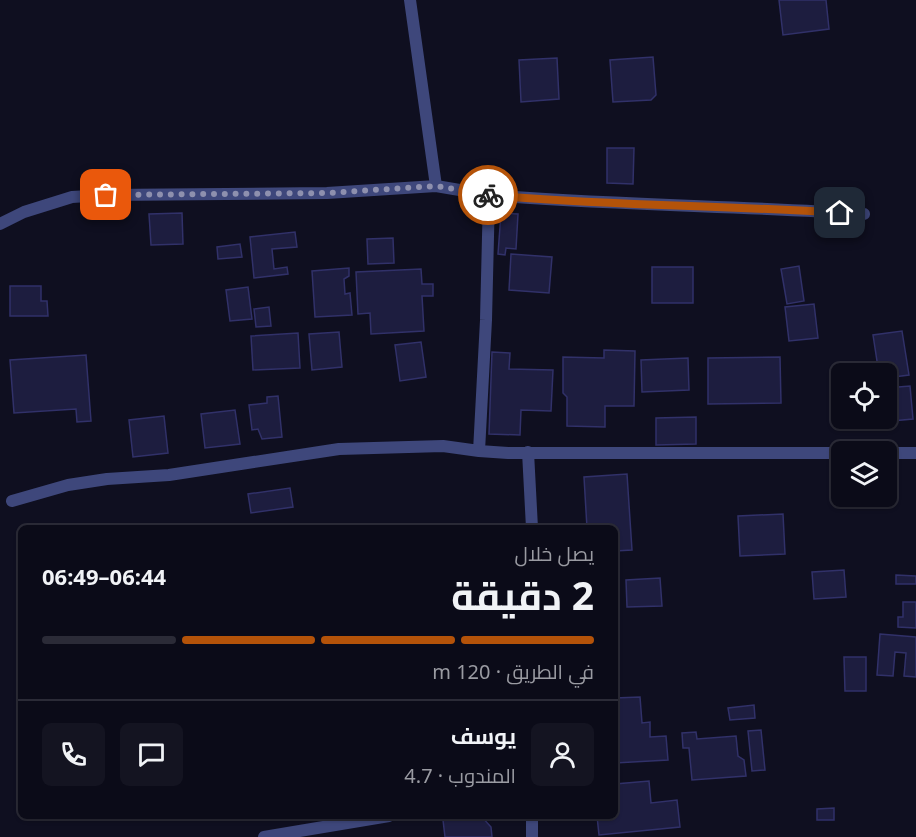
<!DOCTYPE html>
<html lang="ar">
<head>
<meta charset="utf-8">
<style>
	:root { --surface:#0b0b18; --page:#141421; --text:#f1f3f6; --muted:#9a9ba2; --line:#2b2b37; --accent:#b45309 }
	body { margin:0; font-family:"Noto Sans",Cairo,sans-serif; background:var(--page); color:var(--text); direction:rtl; height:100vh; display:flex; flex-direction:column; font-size:22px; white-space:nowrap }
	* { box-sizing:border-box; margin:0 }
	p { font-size:20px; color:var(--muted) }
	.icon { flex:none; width:33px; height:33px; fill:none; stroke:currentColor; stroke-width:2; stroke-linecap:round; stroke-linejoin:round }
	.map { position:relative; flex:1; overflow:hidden; direction:ltr }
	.side { position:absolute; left:18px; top:525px; width:600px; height:294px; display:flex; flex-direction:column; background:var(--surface); border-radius:9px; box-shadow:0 2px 4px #0004,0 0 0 2px var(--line); direction:rtl }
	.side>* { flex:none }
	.buttons { position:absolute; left:831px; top:363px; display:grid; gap:12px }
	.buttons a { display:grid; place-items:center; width:66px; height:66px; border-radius:9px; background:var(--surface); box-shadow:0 2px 4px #0004,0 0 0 2px var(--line); font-size:30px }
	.pin { position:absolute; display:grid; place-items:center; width:51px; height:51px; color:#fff; margin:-26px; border-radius:12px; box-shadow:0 3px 9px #0006 }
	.courier { position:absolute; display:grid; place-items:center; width:60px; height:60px; margin:-30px; border:4px solid #b45309; border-radius:50%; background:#fff; color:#222; box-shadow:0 2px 8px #0007 }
	.summary em { font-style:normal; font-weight:700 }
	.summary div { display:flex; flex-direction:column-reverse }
	.summary { display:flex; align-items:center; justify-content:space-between; height:102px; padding:0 24px }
	h1 { font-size:39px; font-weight:700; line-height:45px }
	.bar { display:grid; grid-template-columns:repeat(4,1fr); gap:9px 6px; align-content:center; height:72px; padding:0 24px }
	.bar i { height:8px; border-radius:4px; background:var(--line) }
	.bar .selected { background:var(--accent) }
	.bar p { grid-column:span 4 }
	.line { display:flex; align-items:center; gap:15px; padding:0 24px; border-top:2px solid var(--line) }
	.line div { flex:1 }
	.round { display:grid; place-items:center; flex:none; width:63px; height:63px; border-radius:9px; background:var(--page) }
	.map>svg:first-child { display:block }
</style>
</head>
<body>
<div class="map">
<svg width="916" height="837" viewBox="0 0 916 837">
	<rect width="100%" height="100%" fill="#0f0f20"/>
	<path fill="#1d1d3f" stroke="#313169" stroke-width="1.5" d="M779 0H826L829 29 783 35Z
		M653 57 656 95 651 100 613 102 610 60Z
		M557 58 559 99 521 102 519 60Z
		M607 148H634L633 184 607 183Z
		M182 213 183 244 151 245 149 214Z
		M501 213 518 214 516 249 506 248 505 255 498 254Z
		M295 232 297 247 272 249 274 269 287 267 288 274 254 278 250 237Z
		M393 238 394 263 368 264 367 239Z
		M240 244 242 257 218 259 217 247Z
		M511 254 552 257 549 293 509 290Z
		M799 266 804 301 787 304 781 269Z
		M652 267H693V303H652Z
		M349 268V276L344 279 345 294 350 293 352 315 315 317 312 271Z
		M421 269 422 284H433V296H422L424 331 371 334 370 313 358 314 356 272Z
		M10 286H41V301H47L48 316H10Z
		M248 287 252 319 230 321 226 290Z
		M814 304 818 338 789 341 785 307Z
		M269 307 271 326 256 327 254 309Z
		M902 331 909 375 886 378V374H879L873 335Z
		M339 332 342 367 312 370 309 334Z
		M298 333 300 368 253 370 251 336Z
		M421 342 426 377 400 381 395 345Z
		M604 350 635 351 634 406H605V427L567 426V397L563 393V357L604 358Z
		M492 352 510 353 509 369 553 370 551 411 521 410 520 435 489 434Z
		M86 355 91 421 77 422 76 409 14 413 10 360Z
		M780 357 781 403 708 404V358Z
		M688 358 689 390 642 392 641 360Z
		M910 386 913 419 859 424V418H886V388Z
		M278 396 282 437 262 439 258 429 252 430 249 405 267 403V397Z
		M235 410 240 444 205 448 201 414Z
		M164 416 168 453 133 457 129 420Z
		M696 417V444L656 445V418Z
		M627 474 632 550 615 551V528H587L584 477Z
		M290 488 293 507 251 513 248 494Z
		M783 514 785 554 740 556 738 516Z
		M844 570 846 597 814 599 812 572Z
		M896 575 916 576V584H896Z
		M660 578 662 606 627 607 626 580Z
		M903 602H916V628L898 627V617H903Z
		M880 634 916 637V677L904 676 906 653 895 652 893 676 877 675Z
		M844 657H866V691H845Z
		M640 697 642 723 650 722V737L666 736 668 760 615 763V698Z
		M754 705 755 718 730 720 728 708Z
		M761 730 765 770 752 771 748 731Z
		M696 732 697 739 736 736 738 756 744 760 746 776 692 780 689 748H683L682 733Z
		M649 781 651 803 677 800 680 827 599 835 597 816H615V784Z
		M834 808V820H817V809Z
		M481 816 491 827 492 837H445L443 820Z"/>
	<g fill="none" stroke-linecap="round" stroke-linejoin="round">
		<path stroke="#3e477b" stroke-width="12" d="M410 0 436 186 489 195 486 320 479 451
			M489 195C613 205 739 206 864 214
			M0 224 24 212 72 197 106 195 327 193 436 186
			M528 452 532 528
			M886 453H916
			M12 501 68 485 107 479 169 475 339 449 443 446 479 451 508 453H842
			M532 816V837
			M264 837 389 816"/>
	</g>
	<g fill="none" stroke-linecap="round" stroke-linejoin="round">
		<path stroke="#8e90ae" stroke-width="6" stroke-dasharray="0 10.8" d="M106 195 327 193 436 186 488 195"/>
		<path stroke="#b45309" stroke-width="8" d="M488 195C605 206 723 205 840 213"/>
	</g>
</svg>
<div class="buttons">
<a><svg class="icon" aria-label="locate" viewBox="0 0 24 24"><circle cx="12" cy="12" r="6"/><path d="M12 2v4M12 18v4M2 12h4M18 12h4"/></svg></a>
<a><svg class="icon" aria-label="layers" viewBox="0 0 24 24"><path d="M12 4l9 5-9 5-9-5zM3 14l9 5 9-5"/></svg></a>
</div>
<div class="pin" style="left:106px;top:195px;background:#ea580c"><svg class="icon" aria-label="bag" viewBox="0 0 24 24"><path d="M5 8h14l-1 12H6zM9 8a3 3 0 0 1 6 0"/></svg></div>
<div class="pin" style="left:840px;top:213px;background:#1f2937"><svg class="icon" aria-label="home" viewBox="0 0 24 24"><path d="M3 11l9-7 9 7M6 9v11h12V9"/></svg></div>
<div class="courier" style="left:488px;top:195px"><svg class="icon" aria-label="bike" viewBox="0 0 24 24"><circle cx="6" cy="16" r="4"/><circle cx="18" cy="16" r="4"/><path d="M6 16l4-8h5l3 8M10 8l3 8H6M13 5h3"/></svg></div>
<section class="side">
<div class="summary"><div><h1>2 دقيقة</h1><p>يصل خلال</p></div><em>06:44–06:49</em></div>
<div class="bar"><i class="selected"></i><i class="selected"></i><i class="selected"></i><i></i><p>في الطريق · 120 m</p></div>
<div class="line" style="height:108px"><a class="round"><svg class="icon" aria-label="person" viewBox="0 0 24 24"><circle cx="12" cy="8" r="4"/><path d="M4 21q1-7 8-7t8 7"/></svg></a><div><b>يوسف</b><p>المندوب · 4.7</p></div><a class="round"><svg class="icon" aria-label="chat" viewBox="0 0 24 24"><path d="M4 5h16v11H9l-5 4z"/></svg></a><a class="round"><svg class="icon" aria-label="phone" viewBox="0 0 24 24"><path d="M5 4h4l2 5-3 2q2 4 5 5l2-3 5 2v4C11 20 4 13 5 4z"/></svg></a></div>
</section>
</div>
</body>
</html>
